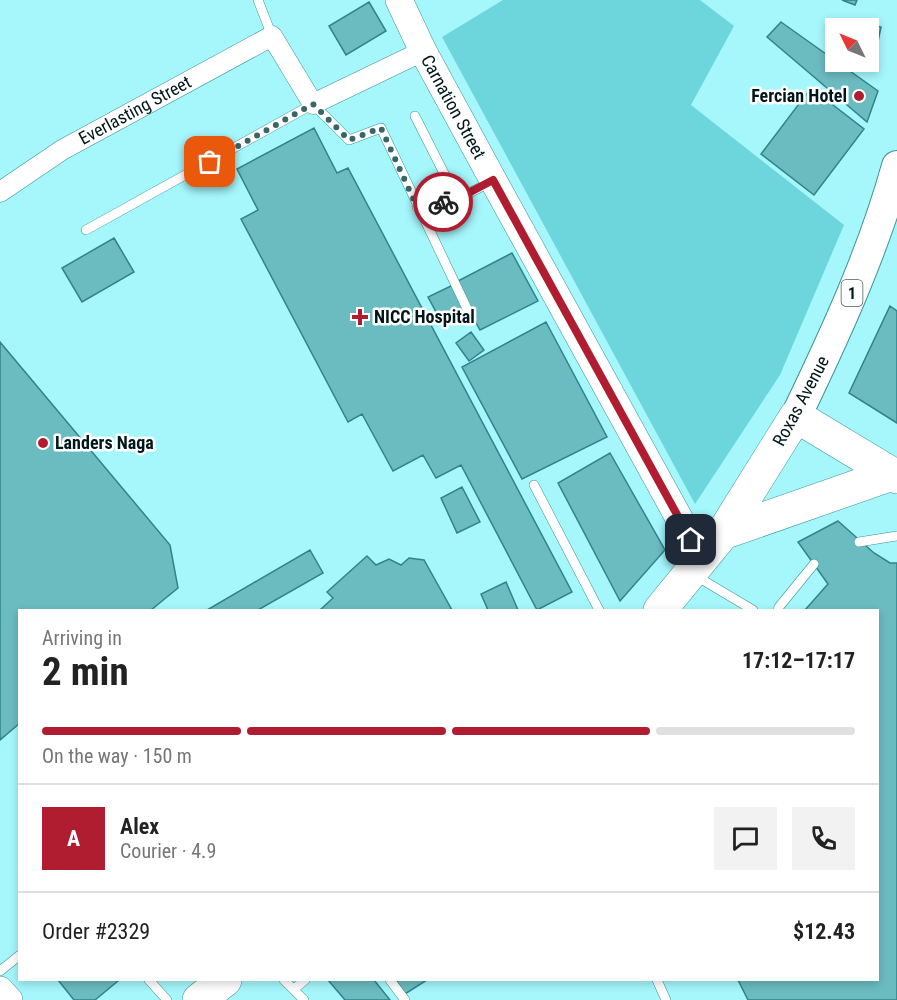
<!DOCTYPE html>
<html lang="en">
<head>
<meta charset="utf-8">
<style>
	:root { --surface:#fff; --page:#f2f2f2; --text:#222; --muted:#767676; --line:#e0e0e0; --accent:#b01d30 }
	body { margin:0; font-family:"Roboto Condensed",sans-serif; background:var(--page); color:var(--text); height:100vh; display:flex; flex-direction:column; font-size:22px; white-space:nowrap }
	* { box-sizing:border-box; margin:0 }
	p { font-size:20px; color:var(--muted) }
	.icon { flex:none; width:33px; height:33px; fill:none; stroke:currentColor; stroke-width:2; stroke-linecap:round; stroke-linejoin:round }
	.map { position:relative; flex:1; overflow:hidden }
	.drawer { position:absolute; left:18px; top:609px; width:861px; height:372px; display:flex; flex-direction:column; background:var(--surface); border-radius:0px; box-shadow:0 3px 9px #0003 }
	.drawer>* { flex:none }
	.needle { width:39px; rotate:313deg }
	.tools { position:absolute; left:825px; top:18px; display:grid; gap:12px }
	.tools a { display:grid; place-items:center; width:54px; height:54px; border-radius:0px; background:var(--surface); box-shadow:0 3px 9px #0003; font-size:30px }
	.pin { position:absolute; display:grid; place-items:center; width:51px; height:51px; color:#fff; margin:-26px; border-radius:12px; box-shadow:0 3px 9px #0006 }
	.courier { position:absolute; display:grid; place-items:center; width:60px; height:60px; margin:-30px; border:4px solid #b01d30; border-radius:50%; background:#fff; color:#222; box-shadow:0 2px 8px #0007 }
	.summary em { font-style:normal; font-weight:700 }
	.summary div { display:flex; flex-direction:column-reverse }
	.summary { display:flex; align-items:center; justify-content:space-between; height:102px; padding:0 24px }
	h1 { font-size:39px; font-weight:700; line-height:45px }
	.bar { display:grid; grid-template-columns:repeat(4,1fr); gap:9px 6px; align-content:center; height:72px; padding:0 24px }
	.bar i { height:8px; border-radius:4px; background:var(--line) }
	.bar .selected { background:var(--accent) }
	.bar p { grid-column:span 4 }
	.line { display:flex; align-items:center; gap:15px; padding:0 24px; border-top:2px solid var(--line) }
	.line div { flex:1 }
	.round { display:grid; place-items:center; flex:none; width:63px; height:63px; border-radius:0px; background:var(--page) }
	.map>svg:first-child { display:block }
</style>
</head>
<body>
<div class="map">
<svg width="897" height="1000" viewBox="0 0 897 1000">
	<rect width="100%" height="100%" fill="#a5f7fc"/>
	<path fill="#6dd5dc" d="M503 0H700L734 26 691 105 844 225 780 375 695 504 442 37Z"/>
	<path fill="#6bbcc1" stroke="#308489" stroke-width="1.5" d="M842 0H857L855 5Z
		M369 2 386 31 346 55 329 26Z
		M849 20 881 27 875 56 868 54V28H847Z
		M781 22 878 91 867 122 767 37Z
		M811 88 864 129 814 195 761 154Z
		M314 128 337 173 348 168 572 592 537 610 461 465 436 478 423 455 393 471 362 414 348 422 241 219 258 210 237 169Z
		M114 238 134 272 82 302 62 268Z
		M512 253 538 301 480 330 454 283Z
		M455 284 466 307 446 317 448 320 442 323 428 297Z
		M890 306 897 311V423L849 393Z
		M546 322 607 437 522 479 462 367Z
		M471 332 484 350 469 361 456 343Z
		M0 342 170 545 178 588 151 610H20V723L0 740Z
		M610 453 665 550 620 601 558 483Z
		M462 487 480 522 457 533 441 498Z
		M838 521 874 553 890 563H897V1000H748L738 980H878V610H805L828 584 798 542Z
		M310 550 323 573 258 610H207Z
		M367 556 376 565 389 559 401 565 409 558 424 560 452 610H320L333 598 327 592Z
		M506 582 518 610H488L481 594Z
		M58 980H117L118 981 95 1000H74Z
		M328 980H374L390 1000H345Z
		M396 980H427L405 994Z"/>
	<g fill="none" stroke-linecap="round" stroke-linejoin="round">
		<g stroke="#3f9197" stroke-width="10">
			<path id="lane" d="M258 0 272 36
				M415 116 457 199
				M417 207 457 199 491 182
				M86 230 313 104 349 140 381 128 472 319
				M534 485 599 610
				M859 542 897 536
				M696 576 753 610
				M778 610 779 607 814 564
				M0 971 20 955
				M149 980 167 1000
				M284 980 304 1000
				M390 980 405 1000
				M657 980 666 1000
				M294 989 305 980"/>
		</g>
		<g stroke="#3f9197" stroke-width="21">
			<g id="street">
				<path id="s1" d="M0 192 62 150 272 36 313 104 423 51"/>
			</g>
		</g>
		<g stroke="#3f9197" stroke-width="28">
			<g id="secondary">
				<path id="s2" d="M399 0 423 51 493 180 702 560"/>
				<path d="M0 990 9 1000"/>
			</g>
		</g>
		<g stroke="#3f9197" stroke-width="32">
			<path id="primary" d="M796 416C835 335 873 253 897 166"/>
		</g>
		<g stroke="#3f9197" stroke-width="34">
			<path id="highway" d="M723 533 892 474
				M660 610 723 533 796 416 897 477
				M199 1000 225 980"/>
		</g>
		<use href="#lane" stroke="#fff" stroke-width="9"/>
		<use href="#street" stroke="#fff" stroke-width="20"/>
		<use href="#secondary" stroke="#fff" stroke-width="27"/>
		<use href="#primary" stroke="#fff" stroke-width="30"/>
		<use href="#highway" stroke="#fff" stroke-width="33"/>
	</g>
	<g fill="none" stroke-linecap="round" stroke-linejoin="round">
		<path stroke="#3a6568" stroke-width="6" stroke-dasharray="0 10.8" d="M210 162 313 104 349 140 381 128 417 207 443 202"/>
		<path stroke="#b01d30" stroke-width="8" d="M443 202 457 199 493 180 691 540"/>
	</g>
	<g fill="#b01d30" stroke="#fff" stroke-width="2">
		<circle cx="859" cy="96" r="6"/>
		<path d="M357 308h6v6h6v6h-6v6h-6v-6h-6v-6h6z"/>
		<circle cx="43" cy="443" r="6"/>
	</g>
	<g text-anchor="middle" stroke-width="5" stroke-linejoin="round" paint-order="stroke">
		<rect fill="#fff" stroke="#4c5d5e" stroke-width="1.5" x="841.5" y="280" width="21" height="26" rx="4.5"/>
		<g font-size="16" font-weight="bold" fill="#001719">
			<text x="852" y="299">1</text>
		</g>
		<g font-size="18" font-weight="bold" fill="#001719" stroke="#fff" text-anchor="start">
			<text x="847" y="102" text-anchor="end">Fercian Hotel</text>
			<text x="374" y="323">NICC Hospital</text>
			<text x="55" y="449">Landers Naga</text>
		</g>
		<g font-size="18" fill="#001719" stroke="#fff">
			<text dy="6" stroke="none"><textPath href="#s2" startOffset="120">Carnation Street</textPath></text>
			<text dy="6" stroke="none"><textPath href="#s1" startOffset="158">Everlasting Street</textPath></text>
			<text transform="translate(801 401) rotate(-62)" y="6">Roxas Avenue</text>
		</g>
	</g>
</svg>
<div class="tools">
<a><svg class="needle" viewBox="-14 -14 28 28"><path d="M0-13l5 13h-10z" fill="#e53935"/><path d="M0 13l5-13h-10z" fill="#767676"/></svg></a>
</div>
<div class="pin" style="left:210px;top:162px;background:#ea580c"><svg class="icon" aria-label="bag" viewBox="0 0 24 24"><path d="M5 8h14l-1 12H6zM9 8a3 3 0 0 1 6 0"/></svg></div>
<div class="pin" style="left:691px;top:540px;background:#1f2937"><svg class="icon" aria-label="home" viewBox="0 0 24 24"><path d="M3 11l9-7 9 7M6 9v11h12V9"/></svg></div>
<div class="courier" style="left:443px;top:202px"><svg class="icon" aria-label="bike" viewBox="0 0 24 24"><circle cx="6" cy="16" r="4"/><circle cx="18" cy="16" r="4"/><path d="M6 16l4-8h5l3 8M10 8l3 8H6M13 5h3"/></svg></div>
<section class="drawer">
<div class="summary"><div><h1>2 min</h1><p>Arriving in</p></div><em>17:12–17:17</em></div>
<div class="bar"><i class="selected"></i><i class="selected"></i><i class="selected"></i><i></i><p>On the way · 150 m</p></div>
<div class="line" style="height:108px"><b class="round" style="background:var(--accent);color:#fff">A</b><div><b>Alex</b><p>Courier · 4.9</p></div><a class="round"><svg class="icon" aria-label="chat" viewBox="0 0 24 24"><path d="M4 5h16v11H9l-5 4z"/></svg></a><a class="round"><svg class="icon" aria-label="phone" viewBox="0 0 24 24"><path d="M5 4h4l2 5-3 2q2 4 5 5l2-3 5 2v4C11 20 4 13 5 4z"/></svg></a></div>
<div class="line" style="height:78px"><div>Order #2329</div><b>$12.43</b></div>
</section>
</div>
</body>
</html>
